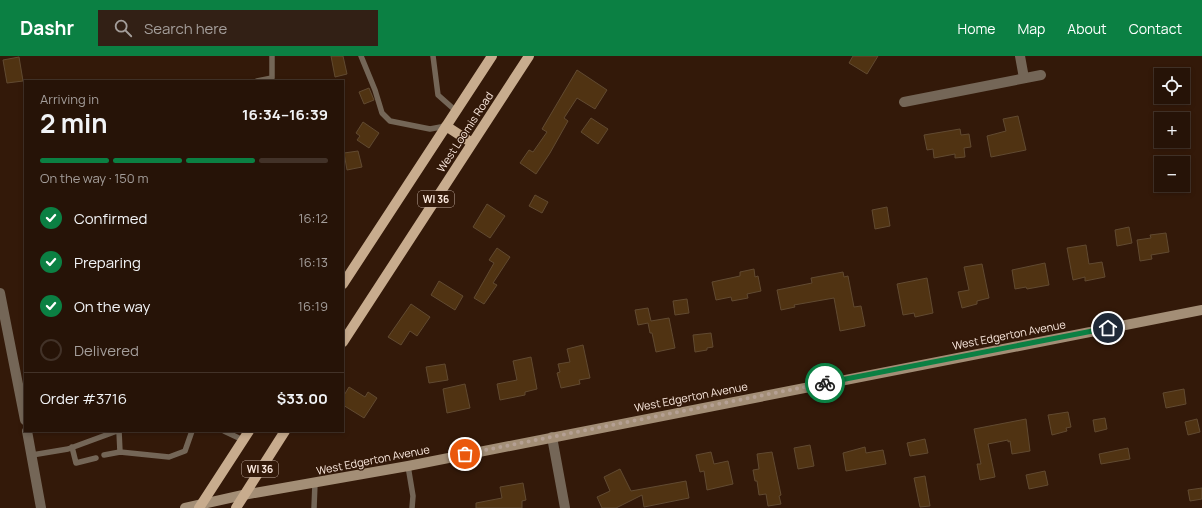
<!DOCTYPE html>
<html lang="en">
<head>
<meta charset="utf-8">
<style>
	:root { --surface:#261307; --page:#322015; --text:#f1f3f6; --muted:#a49e9b; --line:#423228; --accent:#0b8043 }
	body { margin:0; font-family:Manrope,sans-serif; background:var(--page); color:var(--text); height:100vh; display:flex; flex-direction:column; font-size:15px; white-space:nowrap }
	* { box-sizing:border-box; margin:0 }
	p { font-size:13px; color:var(--muted) }
	.icon { flex:none; width:22px; height:22px; fill:none; stroke:currentColor; stroke-width:2; stroke-linecap:round; stroke-linejoin:round }
	.map { position:relative; flex:1; overflow:hidden }
	.drawer { position:absolute; left:24px; top:24px; width:320px; height:352px; display:flex; flex-direction:column; background:var(--surface); border-radius:0px; box-shadow:0 2px 6px #0003,0 0 0 1px var(--line) }
	.drawer>* { flex:none }
	.buttons { position:absolute; left:1154px; top:12px; display:grid; gap:8px }
	.buttons a { display:grid; place-items:center; width:36px; height:36px; border-radius:0px; background:var(--surface); box-shadow:0 2px 6px #0003,0 0 0 1px var(--line); font-size:20px }
	.pin { position:absolute; display:grid; place-items:center; width:34px; height:34px; color:#fff; margin:-17px; border:2px solid #fff; border-radius:50%; box-shadow:0 1px 4px #0007 }
	.courier { position:absolute; display:grid; place-items:center; width:40px; height:40px; margin:-20px; border:3px solid #0b8043; border-radius:50%; background:#fff; color:#222; box-shadow:0 1px 5px #0007 }
	.summary em { font-style:normal; font-weight:700 }
	.summary div { display:flex; flex-direction:column-reverse }
	.summary { display:flex; align-items:center; justify-content:space-between; height:68px; padding:0 16px }
	h1 { font-size:26px; font-weight:700; line-height:30px }
	.bar { display:grid; grid-template-columns:repeat(4,1fr); gap:6px 4px; align-content:center; height:48px; padding:0 16px }
	.bar i { height:5px; border-radius:3px; background:var(--line) }
	.bar .current { background:var(--accent) }
	.bar p { grid-column:span 4 }
	.line { display:flex; align-items:center; gap:10px; padding:0 16px; border-top:1px solid var(--line) }
	.line div { flex:1 }
	ol { padding:0 16px; list-style:none }
	li { display:flex; align-items:center; gap:12px; height:44px }
	li p { margin-inline-start:auto }
	li .icon { padding:4px; border-radius:50%; background:var(--accent); color:#fff; stroke-width:4 }
	li:last-child { color:var(--muted) }
	li i { width:22px; height:22px; border:2px solid var(--line); border-radius:50% }
	header { display:flex; align-items:center; gap:24px; box-sizing:border-box; height:56px; padding:0 20px; background:var(--accent); color:#fff }
	header strong { font-size:19px }
	nav { display:flex; gap:22px; margin-inline-start:auto; font-size:14px }
	.search { width:280px; height:36px; background:var(--page); display:flex; align-items:center; gap:10px; box-sizing:border-box; padding:0 14px; border-radius:0px; color:var(--muted); font-size:15px }
	.map>svg:first-child { display:block }
</style>
</head>
<body>
<header>
<strong>Dashr</strong>
<div class="search"><svg class="icon" aria-label="search" viewBox="0 0 24 24"><circle cx="10" cy="10" r="6"/><path d="M15 15l6 6"/></svg>Search here</div>
<nav><a>Home</a><a>Map</a><a>About</a><a>Contact</a></nav>
</header>
<div class="map">
<svg width="1202" height="452" viewBox="0 0 1202 452">
	<rect width="100%" height="100%" fill="#331909"/>
	<path fill="#503312" stroke="#614a31" d="M331 0H343L347 18 335 21Z
		M853 0H878L867 18 849 7Z
		M19 1 23 25 7 27 3 4Z
		M577 14 607 34 595 53 577 42 564 62 568 65 550 97 536 118 520 107 529 94 533 96 547 76 542 73Z
		M369 32 374 44 364 48 359 36Z
		M1018 60 1026 94 991 101 987 80 1006 75 1003 63Z
		M591 62 608 73 598 88 581 76Z
		M363 66 379 77 369 92 357 84 360 80 356 77Z
		M960 73 961 79 969 78 971 91 964 92 965 101 955 102V98L934 102 933 93 927 94 924 79Z
		M358 95 362 111 347 114 344 97Z
		M535 139 548 146 542 157 529 150Z
		M487 148 505 160 490 182 473 171Z
		M887 151 890 170 875 173 872 154Z
		M1129 171 1132 187 1117 190 1115 174Z
		M1166 177 1169 196 1151 199 1152 203 1140 205 1137 184 1151 182 1150 179Z
		M1086 189 1089 208 1102 206 1105 221 1085 225V221L1073 224 1067 192Z
		M497 192 510 201 493 227 497 229 484 248 474 242 494 207 489 204Z
		M1045 207 1049 229 1027 233 1026 231 1015 233 1012 214Z
		M982 208 989 242 977 245V248L962 252 958 236 969 234 964 211Z
		M754 213 755 221 758 220 761 235 747 238 748 242 732 245 731 241 716 244 712 226 740 220V216Z
		M843 216 844 221 848 220 854 251 861 250 865 270 840 275 834 242 794 249 795 251 781 254 777 234 812 227 811 222Z
		M927 222 933 257 915 261 914 257 903 259 897 228Z
		M439 225 463 240 455 254 431 239Z
		M687 243 689 257 675 259 673 245Z
		M411 248 430 261 417 280 410 275 401 289 388 281Z
		M648 252 651 265 669 262 675 292 656 296 652 277H650L648 267 638 269 635 254Z
		M711 277 713 291 707 292V294L695 296 693 279Z
		M583 289 590 322 579 324 580 328 561 332 557 317 560 316 558 308 570 306 567 293Z
		M531 301 537 333 525 336V339L500 344 497 328 517 324 513 305Z
		M445 308 448 324 429 327 426 311Z
		M465 328 470 352 447 357 443 333Z
		M349 331 365 341 368 336 377 342 364 362 343 349V341Z
		M1184 333 1186 348 1166 352 1163 337Z
		M1068 356 1071 371 1066 372 1067 375 1052 379 1048 359Z
		M1105 362 1107 373 1095 376 1093 364Z
		M1026 363 1030 395 1012 398 1010 385 1008 386V384L988 388 995 421 980 424 977 408H981L974 373Z
		M1197 363 1200 376 1188 379 1185 366Z
		M925 383 928 397 910 400 907 387Z
		M810 389 814 410 798 413 794 392Z
		M865 391 866 397 883 394 886 408 846 415 843 397Z
		M1128 392 1130 403 1101 408 1099 398Z
		M711 396 714 408 728 405 733 428 707 434 704 415 700 416 696 399Z
		M772 396 781 439 779 440 781 448 768 450 766 438 759 439 757 425H755L753 414 759 413 757 398Z
		M620 413 631 435 686 425 689 442 644 451 642 439 616 452H602L597 441 610 435 604 421Z
		M1045 415 1048 429 1029 433 1026 419Z
		M925 420 930 450 920 451 914 422Z
		M523 427 526 444 522 445V452H476V447L502 442 500 431Z
		M1202 432V443L1190 445 1188 434Z"/>
	<g fill="none" stroke-linecap="round" stroke-linejoin="round">
		<path stroke="#746657" stroke-width="5.5" d="M361 0 375 34 382 57 390 65 430 73 446 70
			M433 0 438 39 456 55
			M257 25 272 22V0
			M119 375 120 396 169 401 185 395 192 375
			M224 375 243 384
			M72 391 76 407 96 402
			M32 399 68 393 117 375
			M104 399 120 396
			M408 410 413 440 412 452
			M314 452 315 427"/>
		<path stroke="#746657" stroke-width="10" d="M1020 0 1024 22
			M904 46 1041 19
			M0 237 25 364
			M27 375 41 452
			M552 381 565 452"/>
		<path stroke="#a38e76" stroke-width="10" d="M185 452 243 439 408 410 1202 254"/>
		<path stroke="#c8ac8e" stroke-width="10" d="M446 70 472 87
			M343 228 492 0
			M343 286 529 0
			M199 452 249 375
			M236 452 285 375"/>
	</g>
	<g fill="none" stroke-linecap="round" stroke-linejoin="round">
		<path stroke="#b5a094" stroke-width="4" stroke-dasharray="0 7.2" d="M465 398 825 327"/>
		<path stroke="#0b8043" stroke-width="5" d="M825 327 1108 272"/>
	</g>
	<g text-anchor="middle" stroke-width="3" stroke-linejoin="round" paint-order="stroke">
		<g fill="#331909" stroke="#bfab9f" stroke-width="1">
			<rect x="418" y="135" width="36" height="16" rx="3"/>
			<rect x="242" y="405" width="36" height="16" rx="3"/>
		</g>
		<g font-size="10" font-weight="bold" fill="#fbe9df">
			<text x="436" y="147">WI 36</text>
			<text x="260" y="417">WI 36</text>
		</g>
		<g font-size="11" fill="#fbe9df" stroke="#331909">
			<text transform="translate(465 76) rotate(-57)" y="4">West Loomis Road</text>
			<text transform="translate(1009 279) rotate(-11)" y="4">West Edgerton Avenue</text>
			<text transform="translate(691 341) rotate(-11)" y="4">West Edgerton Avenue</text>
			<text transform="translate(373 404) rotate(-11)" y="4">West Edgerton Avenue</text>
		</g>
	</g>
</svg>
<div class="buttons">
<a><svg class="icon" aria-label="locate" viewBox="0 0 24 24"><circle cx="12" cy="12" r="6"/><path d="M12 2v4M12 18v4M2 12h4M18 12h4"/></svg></a>
<a>+</a>
<a>−</a>
</div>
<div class="pin" style="left:465px;top:398px;background:#ea580c"><svg class="icon" aria-label="bag" viewBox="0 0 24 24"><path d="M5 8h14l-1 12H6zM9 8a3 3 0 0 1 6 0"/></svg></div>
<div class="pin" style="left:1108px;top:272px;background:#1f2937"><svg class="icon" aria-label="home" viewBox="0 0 24 24"><path d="M3 11l9-7 9 7M6 9v11h12V9"/></svg></div>
<div class="courier" style="left:825px;top:327px"><svg class="icon" aria-label="bike" viewBox="0 0 24 24"><circle cx="6" cy="16" r="4"/><circle cx="18" cy="16" r="4"/><path d="M6 16l4-8h5l3 8M10 8l3 8H6M13 5h3"/></svg></div>
<section class="drawer">
<div class="summary"><div><h1>2 min</h1><p>Arriving in</p></div><em>16:34–16:39</em></div>
<div class="bar"><i class="current"></i><i class="current"></i><i class="current"></i><i></i><p>On the way · 150 m</p></div>
<ol>
<li><svg class="icon" aria-label="check" viewBox="0 0 24 24"><path d="M5 12l5 5 9-10"/></svg>Confirmed<p>16:12</p></li>
<li><svg class="icon" aria-label="check" viewBox="0 0 24 24"><path d="M5 12l5 5 9-10"/></svg>Preparing<p>16:13</p></li>
<li><svg class="icon" aria-label="check" viewBox="0 0 24 24"><path d="M5 12l5 5 9-10"/></svg>On the way<p>16:19</p></li>
<li><i></i>Delivered</li>
</ol>
<div class="line" style="height:52px"><div>Order #3716</div><b>$33.00</b></div>
</section>
</div>
</body>
</html>
